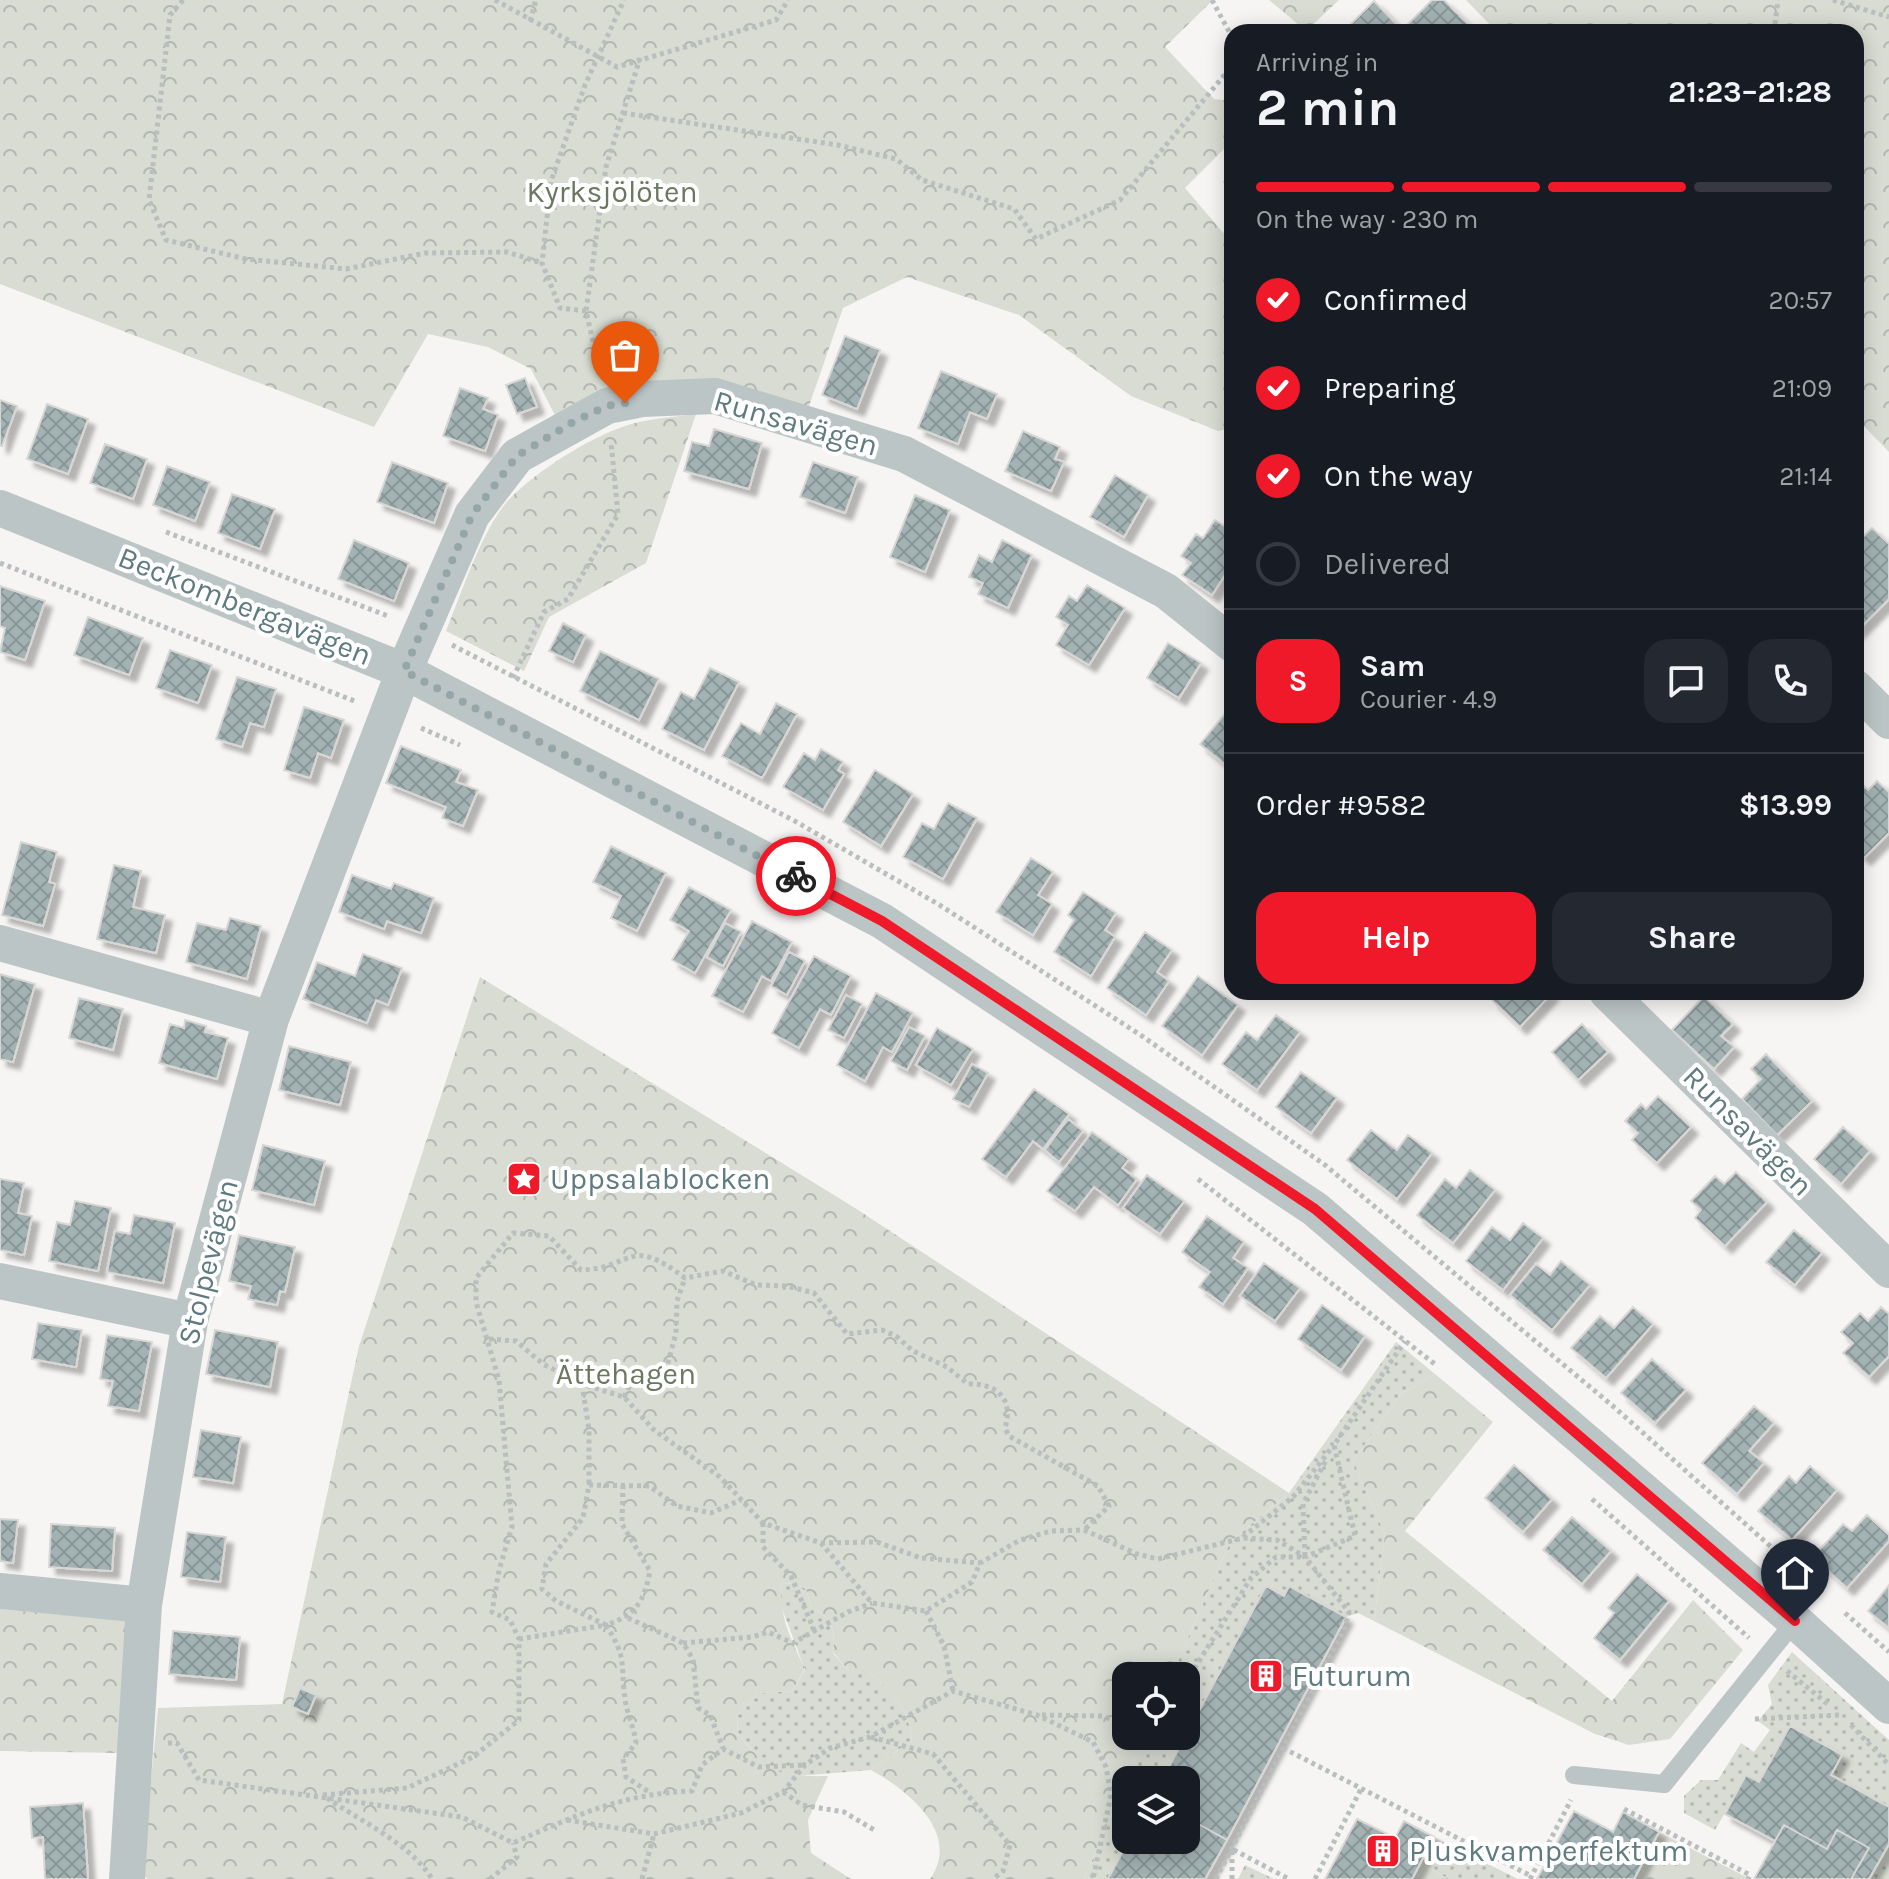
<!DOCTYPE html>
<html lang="en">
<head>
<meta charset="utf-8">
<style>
	:root { --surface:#171b24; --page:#242831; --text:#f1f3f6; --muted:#9ea1a6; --line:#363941; --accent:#f01929 }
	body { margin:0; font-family:Karla,sans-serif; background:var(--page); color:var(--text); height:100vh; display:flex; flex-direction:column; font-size:30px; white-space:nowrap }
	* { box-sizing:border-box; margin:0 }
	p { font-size:26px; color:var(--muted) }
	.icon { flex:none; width:44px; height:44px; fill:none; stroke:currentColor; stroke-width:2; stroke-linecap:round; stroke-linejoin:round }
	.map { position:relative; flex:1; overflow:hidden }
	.details { position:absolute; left:1224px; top:24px; width:640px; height:976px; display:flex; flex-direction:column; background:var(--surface); border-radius:24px; box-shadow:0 4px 20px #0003 }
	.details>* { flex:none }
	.tools { position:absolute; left:1112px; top:1662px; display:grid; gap:16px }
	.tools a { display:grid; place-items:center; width:88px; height:88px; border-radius:16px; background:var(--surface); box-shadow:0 4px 20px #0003; font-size:40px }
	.pin { position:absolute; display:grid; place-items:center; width:68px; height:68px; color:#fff; margin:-82px -34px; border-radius:50% 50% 50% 0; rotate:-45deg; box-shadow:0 0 8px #0007 }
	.pin .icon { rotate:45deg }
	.courier { position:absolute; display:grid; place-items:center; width:80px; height:80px; margin:-40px; border:6px solid #f01929; border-radius:50%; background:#fff; color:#222; box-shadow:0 2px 10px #0007 }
	.summary em { font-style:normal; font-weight:700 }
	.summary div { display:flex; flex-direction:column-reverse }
	.summary { display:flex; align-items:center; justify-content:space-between; height:136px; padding:0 32px }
	h1 { font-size:52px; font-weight:700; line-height:60px }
	.bar { display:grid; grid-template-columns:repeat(4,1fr); gap:12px 8px; align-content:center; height:96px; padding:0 32px }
	.bar i { height:10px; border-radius:6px; background:var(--line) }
	.bar .on { background:var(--accent) }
	.bar p { grid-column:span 4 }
	.line { display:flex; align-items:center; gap:20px; padding:0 32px; border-top:2px solid var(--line) }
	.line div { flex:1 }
	.round { display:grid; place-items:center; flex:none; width:84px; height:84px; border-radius:24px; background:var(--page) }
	ol { padding:0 32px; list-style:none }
	li { display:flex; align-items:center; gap:24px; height:88px }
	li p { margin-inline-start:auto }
	li .icon { padding:8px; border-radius:50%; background:var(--accent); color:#fff; stroke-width:4 }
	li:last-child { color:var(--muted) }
	li i { width:44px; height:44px; border:4px solid var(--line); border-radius:50% }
	.primary-button { display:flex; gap:16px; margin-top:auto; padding:16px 32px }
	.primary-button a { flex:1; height:92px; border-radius:24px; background:var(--accent); color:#fff; font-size:32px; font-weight:700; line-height:92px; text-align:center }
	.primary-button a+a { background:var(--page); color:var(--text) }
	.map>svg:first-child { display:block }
</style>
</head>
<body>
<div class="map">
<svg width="1889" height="1879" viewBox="0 0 1889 1879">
	<defs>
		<pattern id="grass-dots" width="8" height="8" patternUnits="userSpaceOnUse" patternTransform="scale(2)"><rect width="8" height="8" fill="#d8dcd2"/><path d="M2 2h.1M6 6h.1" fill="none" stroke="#b2b7b0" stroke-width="1.8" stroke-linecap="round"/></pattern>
		<pattern id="forest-crowns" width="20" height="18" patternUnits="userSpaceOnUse" patternTransform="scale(2)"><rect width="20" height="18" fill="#d8dcd2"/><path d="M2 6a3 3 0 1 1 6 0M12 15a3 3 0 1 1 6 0" fill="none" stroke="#b2b7b0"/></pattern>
		<pattern id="building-cross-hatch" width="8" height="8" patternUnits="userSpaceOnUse" patternTransform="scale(2)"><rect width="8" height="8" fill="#a3b2b3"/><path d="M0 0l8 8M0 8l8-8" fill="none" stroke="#889697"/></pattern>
		<filter id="shadow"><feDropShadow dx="7" dy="7" stdDeviation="2" flood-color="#0004"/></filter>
	</defs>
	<rect width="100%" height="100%" fill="#f7f5f3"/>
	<path fill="url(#grass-dots)" d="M1396 1342 1435 1374 1401 1394 1353 1461 1385 1534 1374 1621 1358 1613 1346 1617 1289 1586 1284 1596 1266 1586 1186 1735V1676H1171L1230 1542 1289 1493Z
		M795 1583 806 1589 811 1607C832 1617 836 1630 833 1653L849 1671H868C891 1691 909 1708 912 1740L871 1770 786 1777 766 1765 737 1734 738 1715 758 1693 792 1691 805 1670 780 1603 782 1584Z
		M1792 1652 1889 1740V1807L1831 1775 1842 1755 1790 1726 1759 1782 1746 1776 1715 1830 1684 1813V1796L1701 1780H1718L1741 1743 1754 1752 1770 1730 1758 1721 1772 1704 1768 1685Z
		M1145 1736H1185L1162 1780H1126Z
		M1126 1781V1840H1129L1108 1879H1084Z
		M1434 1837 1518 1879H1449L1420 1864Z
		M1889 1844V1879H1869Z
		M1245 1865 1274 1879H1238Z"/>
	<path fill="url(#forest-crowns)" d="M0 0H1213L1165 47 1214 99 1232 101V141L1185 188 1232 243V428L1218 431 1131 396 1019 315 907 277 843 308 809 406 557 419 531 369 488 347 428 334 374 427 0 284Z
		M1269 0H1339L1306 31Z
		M1466 0H1889V452L1856 418V32H1497Z
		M696 414 646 563 549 617 524 671 446 631C461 594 481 533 506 503 532 473 597 432 635 423 655 418 676 417 696 414Z
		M480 977 855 1208 1289 1493 1230 1542 1171 1676H1126V1736H1145L1084 1879H930C962 1834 908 1790 871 1770L912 1740C909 1708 891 1691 868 1671H849L833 1652C836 1630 832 1617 811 1607L806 1589 795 1583 782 1584C778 1616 792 1641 805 1669L792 1691 758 1693 738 1715 737 1734C773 1773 775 1777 828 1776L808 1820 811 1853 851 1879H148L142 1875 158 1708 282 1704 359 1346Z
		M1435 1374 1493 1422 1405 1531 1612 1701 1693 1600 1743 1650 1670 1739 1629 1745 1595 1734 1374 1621 1385 1534 1353 1461 1401 1394Z
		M0 1609 130 1621 120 1753 0 1751Z
		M1659 1832 1750 1879H1634Z
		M1420 1864 1449 1879H1412Z"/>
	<path fill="url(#building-cross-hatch)" stroke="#d8d7d5" stroke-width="2" filter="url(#shadow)" d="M1432 0H1444L1476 32H1343L1374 1 1402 30Z
		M1232 174V190L1224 182Z
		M845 336 880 350 857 409 822 395Z
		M941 371 997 394 987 419 970 412 958 444 918 428Z
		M525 378 537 407 517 414 506 385Z
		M460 388 488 398 483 409 498 415 485 451 443 436Z
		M0 400 17 406 2 446H0Z
		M47 404 88 419 68 474 27 459Z
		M714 429 762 443 749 489 684 471 692 442 709 446Z
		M1023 431 1060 447 1055 459 1064 462 1051 491 1005 471Z
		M105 444 147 459 133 499 90 483Z
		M392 462 448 483 434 523 377 502Z
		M813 462 858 477 845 513 800 497Z
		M167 466 210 482 195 521 153 505Z
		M1115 475 1148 495 1124 537 1090 517Z
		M232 494 275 509 260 549 218 533Z
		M915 495 950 510 925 572 890 557Z
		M1215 520 1232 531V564L1212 595 1182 575 1191 563 1181 556 1196 534 1203 538Z
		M1872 528 1889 544V599L1856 632V544Z
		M354 540 409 563 394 601 338 579Z
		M1002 540 1032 555 1008 608 978 594 983 583 969 577 979 555 992 562Z
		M1087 585 1125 608 1089 665 1056 645 1068 625 1056 617 1069 596 1077 601Z
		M0 586 45 601 25 660 0 652 5 628 0 626Z
		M88 617 143 638 129 675 74 655Z
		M563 623 586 635 573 662 549 651Z
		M1168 643 1201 663 1179 698 1147 678Z
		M170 650 212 665 198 703 156 688Z
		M600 651 659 679 639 720 580 691Z
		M710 668 739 682 704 750 662 729 681 692 694 699Z
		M237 677 276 689 264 727 250 723 242 747 216 739Z
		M776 703 797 714 762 778 722 756 741 723 760 734Z
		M1232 705V770L1200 744Z
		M304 707 344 720 331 758 318 753 310 778 284 770Z
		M401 746 461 770 456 782 478 790 463 826 442 818 446 807 386 783Z
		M821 749 843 762 838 770 844 774 823 810 783 787 804 753 815 760Z
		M875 770 913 794 881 846 843 822Z
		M1877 781 1889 792V833L1864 858 1856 850V790L1862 784 1868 790Z
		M948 803 977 818 943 879 903 857 922 823 934 829Z
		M21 842 57 852 49 882 55 884 43 926 2 915Z
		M611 846 666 873 637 931 611 918 621 896 593 882Z
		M1031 858 1053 872 1038 895 1052 904 1033 935 996 912Z
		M114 865 141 871 133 907 165 915 156 953 97 939Z
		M352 875 391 889 394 883 434 898 421 933 387 921 384 929 339 912Z
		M689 887 731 910 695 973 672 960 689 931 670 920Z
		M1083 892 1116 913 1105 930 1115 937 1091 976 1054 952 1074 920 1068 915Z
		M230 918 261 926 247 979 186 962 197 923 226 930Z
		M752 921 792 942 771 981 762 976 743 1012 712 996Z
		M725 923 741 932 723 966 707 957Z
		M1145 932 1172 950 1157 972 1169 981 1146 1015 1107 988Z
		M789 952 805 961 787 995 771 986Z
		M363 954 402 968 388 1005 376 1000 367 1023 303 999 317 962 355 976Z
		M814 956 851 976 831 1015 820 1009 799 1048 772 1033Z
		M0 974 35 984 13 1062 0 1059Z
		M1198 976 1238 1005 1202 1055 1162 1026Z
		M1500 992H1551L1552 993 1520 1027 1492 1000Z
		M876 993 913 1013 892 1052 883 1047 865 1081 837 1065Z
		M846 995 862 1004 844 1038 828 1030Z
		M1704 996 1733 1024 1721 1036 1734 1047 1714 1069 1672 1030Z
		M79 998 123 1009 113 1050 69 1038Z
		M1276 1015 1300 1032 1257 1090 1222 1064 1246 1032 1257 1040Z
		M185 1020 206 1026 205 1032 228 1038 217 1079 159 1063 170 1024 184 1028Z
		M1582 1024 1608 1052 1578 1080 1552 1052Z
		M909 1027 925 1036 907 1070 891 1061Z
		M937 1028 973 1049 951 1085 916 1065Z
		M289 1046 351 1062 340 1105 279 1090Z
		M1766 1054 1812 1101 1777 1135 1742 1099 1761 1079 1751 1069Z
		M972 1064 988 1073 969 1107 953 1099Z
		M1301 1072 1337 1098 1311 1133 1276 1107Z
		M1034 1089 1069 1114 1043 1149 1033 1141 1006 1177 982 1159Z
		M1658 1096 1691 1127 1657 1163 1632 1140 1638 1133 1625 1121 1641 1104 1646 1109Z
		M1068 1119 1083 1131 1059 1162 1045 1150Z
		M1843 1127 1870 1151 1841 1184 1814 1159Z
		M1371 1130 1397 1150 1408 1135 1432 1153 1397 1199 1347 1160Z
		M1092 1132 1129 1159 1122 1168 1137 1179 1118 1205 1094 1187 1075 1211 1047 1191Z
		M263 1145 325 1161 314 1205 252 1190Z
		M1470 1170 1495 1190 1453 1243 1417 1215 1445 1179 1456 1188Z
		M1736 1172 1767 1202 1725 1246 1695 1218 1701 1210 1691 1201 1715 1176 1724 1184Z
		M1147 1175 1184 1201 1160 1234 1123 1208Z
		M0 1179 24 1183 18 1213 32 1216 24 1255 0 1250Z
		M75 1201 111 1208 98 1271 49 1261 57 1222 70 1225Z
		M134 1215 175 1223 163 1283 107 1272 115 1231 130 1234Z
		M1207 1216 1244 1242 1233 1258 1248 1268 1223 1304 1199 1287 1210 1272 1182 1252Z
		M1523 1223 1543 1238 1503 1290 1466 1261 1492 1227 1510 1240Z
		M1794 1230 1822 1253 1795 1285 1766 1262Z
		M239 1235 295 1247 285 1292 280 1291 277 1305 248 1299 251 1286 229 1281Z
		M1561 1261 1590 1285 1552 1330 1510 1295 1536 1264 1550 1275Z
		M1264 1263 1300 1288 1275 1321 1240 1296Z
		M1322 1305 1365 1336 1341 1370 1298 1339Z
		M1633 1307 1653 1324 1606 1378 1571 1348 1600 1316 1614 1328Z
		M1881 1307 1889 1314V1356L1869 1377 1843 1353 1853 1343 1841 1332 1860 1313 1868 1321Z
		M38 1323 82 1330 76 1367 32 1359Z
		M215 1330 278 1342 270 1387 206 1374Z
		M107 1335 152 1342 139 1411 108 1406 113 1381 100 1379Z
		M1652 1359 1686 1390 1655 1423 1621 1393Z
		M1754 1406 1774 1423 1749 1451 1764 1463 1737 1494 1702 1463Z
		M201 1430 241 1437 233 1483 193 1477Z
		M1514 1465 1552 1499 1523 1532 1485 1498Z
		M1810 1466 1837 1490 1792 1540 1758 1511 1789 1476 1796 1483Z
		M1867 1515 1889 1535V1541L1847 1588 1813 1557 1843 1524 1852 1531Z
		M1572 1517 1611 1551 1582 1584 1543 1550Z
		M0 1519 18 1520 13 1563 0 1561Z
		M51 1524 115 1528 112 1571 49 1567Z
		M187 1532 226 1537 220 1582 181 1577Z
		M1637 1574 1669 1601 1620 1660 1594 1638 1614 1613 1608 1608Z
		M1889 1585V1628L1868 1611Z
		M1266 1586 1284 1596 1289 1586 1346 1617 1227 1840 1191 1820 1186 1829V1780H1162Z
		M173 1631 240 1637 236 1680 169 1674Z
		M300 1688 316 1695 308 1714 292 1707Z
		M1790 1726 1842 1755 1831 1775 1889 1807V1844L1869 1879H1851L1869 1848 1837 1830 1827 1849 1784 1825 1775 1841 1725 1814 1746 1775 1759 1782Z
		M83 1803 88 1879H45L43 1837 32 1838 30 1807Z
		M1574 1811 1613 1832 1623 1812 1659 1832 1634 1879H1537Z
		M1357 1819 1395 1838 1404 1821 1434 1837 1412 1879H1325Z
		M1191 1820 1227 1840 1205 1879H1108L1129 1840H1186Z
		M1784 1825 1827 1849 1837 1830 1869 1848 1851 1879H1754Z"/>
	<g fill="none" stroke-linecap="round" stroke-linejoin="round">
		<path stroke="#b9bebf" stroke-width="5" stroke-dasharray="4 4" stroke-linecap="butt" d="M183 0 170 15 149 200 166 240 246 259 346 269 426 253 507 252 542 263
			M495 0 617 67 776 20 788 0
			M1212 0 1232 37
			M1833 0 1889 17
			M530 21 536 0
			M1774 32 1778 0
			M623 113 838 145 896 159 922 180 1014 209 1036 239 1120 200 1232 66
			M586 311 560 308 542 263 551 181 585 85 624 0
			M600 373 586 311 606 167 640 58
			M166 532 388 616
			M0 563 357 702
			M452 645 793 820 938 904 1142 1036 1325 1165 1614 1407 1814 1585
			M513 678 544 612 568 599 618 514 611 442
			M421 728 460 745
			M1198 1179 1436 1365
			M489 1339 516 1341 543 1364 582 1384 624 1397 654 1430 720 1477 763 1523 821 1543 872 1603 926 1611 972 1582 980 1563 1020 1540 1051 1531 1084 1530 1137 1554 1158 1559 1243 1538 1277 1540 1305 1557
			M582 1384 589 1430V1485
			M624 1397 632 1381 664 1377 676 1333 677 1301 685 1278
			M623 1485 622 1524 650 1571C644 1602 636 1615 606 1625L556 1601 542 1589 546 1564 583 1518 589 1485 649 1486 677 1506 711 1513 741 1500
			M1592 1499 1749 1638
			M763 1523V1547L791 1576 815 1632
			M1243 1537 1293 1497 1334 1445
			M821 1543 877 1542 921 1558 980 1563
			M1305 1556 1303 1504 1326 1460
			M926 1611 944 1646 953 1691
			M1845 1613 1889 1652
			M628 1618 683 1643 693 1659 698 1708 710 1715 723 1748
			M519 1639 606 1625C628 1660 620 1662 625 1699 627 1714 634 1727 636 1743L623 1759 626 1777 649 1792
			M683 1643 752 1637 768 1632 793 1643 848 1612 872 1603
			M1787 1671 1829 1705
			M1186 1682 1251 1578 1276 1557H1304
			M1042 1715 1102 1716 1126 1724
			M1755 1719 1841 1715
			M1851 1725 1889 1765
			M871 1737 933 1754 1010 1845 1003 1871 993 1879
			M168 1743H177L199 1780 462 1817 513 1843C577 1815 621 1794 692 1791L702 1765 723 1749 759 1767 805 1765
			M1283 1748 1531 1876
			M783 1792 802 1805 844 1812 876 1831
			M323 1795 407 1788 473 1757 519 1720V1639L510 1620 492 1612 499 1570 512 1527 499 1380 476 1302V1278L513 1233 549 1236 581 1270C636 1268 626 1234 685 1278L723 1271 756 1285 787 1286 814 1293 847 1334 882 1330 896 1336 913 1351 947 1367 968 1384C997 1383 1014 1399 1005 1428L1009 1436 1098 1486 1109 1506 1084 1530
			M327 1798C360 1821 411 1844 432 1879
			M1624 1809 1750 1875 1748 1879
			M567 1820 654 1834 741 1813 783 1792 805 1765 830 1748 870 1737 953 1691 1037 1715 1093 1742 1106 1767 1111 1795 1093 1879
			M490 1879 517 1857 513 1843
			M642 1879 654 1834
			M1216 1879 1344 1630 1349 1612 1305 1557 1355 1536 1334 1445 1405 1341
			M1232 1879V1849L1289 1879
			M1315 1879 1361 1789
			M1530 1879 1571 1800"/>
		<path stroke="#bcc5c6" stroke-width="18" d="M1574 1775 1664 1784 1795 1621"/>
		<path stroke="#bcc5c6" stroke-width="36" d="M0 508 404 671 882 921 1315 1209 1795 1621 1889 1706
			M1856 688 1889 721
			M0 943 271 1019
			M1607 992 1889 1270
			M0 1281 190 1321
			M0 1591 144 1605
			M127 1879 144 1605 190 1321 271 1019 404 671 472 515 517 456 607 406 642 399 715 396 904 454 1166 591 1232 644"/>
	</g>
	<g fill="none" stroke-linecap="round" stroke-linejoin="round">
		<path stroke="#94a6a8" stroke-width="8" stroke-dasharray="0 14.4" d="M625 403 607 406 573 422 517 456 472 515 404 671 796 876"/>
		<path stroke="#f01929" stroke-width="10" d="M796 876 882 921 1315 1209 1795 1621"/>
	</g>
	<defs>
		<g id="sight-square" transform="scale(1.8)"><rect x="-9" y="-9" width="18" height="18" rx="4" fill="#f01929" stroke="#fff"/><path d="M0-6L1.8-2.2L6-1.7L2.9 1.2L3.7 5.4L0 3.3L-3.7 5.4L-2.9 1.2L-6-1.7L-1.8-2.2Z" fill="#fff"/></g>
		<g id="building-square" transform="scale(1.8)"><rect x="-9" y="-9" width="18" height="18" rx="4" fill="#f01929" stroke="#fff"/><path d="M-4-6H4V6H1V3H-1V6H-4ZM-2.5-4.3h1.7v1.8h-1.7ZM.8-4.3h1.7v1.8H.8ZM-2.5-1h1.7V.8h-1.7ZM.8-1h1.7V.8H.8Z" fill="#fff"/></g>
	</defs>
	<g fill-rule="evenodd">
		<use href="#sight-square" x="524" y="1179"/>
		<use href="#building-square" x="1266" y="1676"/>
		<use href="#building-square" x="1383" y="1851"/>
	</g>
	<g text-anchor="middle" stroke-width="8" stroke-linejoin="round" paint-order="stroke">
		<g font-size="30" fill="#6b785f" stroke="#fff">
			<text x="612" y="202">Kyrksjölöten</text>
			<text x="626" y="1384">Ättehagen</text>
		</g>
		<g font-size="30" fill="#5f7b80" stroke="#fff">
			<text transform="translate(796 423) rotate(16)" y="10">Runsavägen</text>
			<text transform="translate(245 606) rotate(22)" y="10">Beckombergavägen</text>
			<text transform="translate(1748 1131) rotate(45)" y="10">Runsavägen</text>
			<text transform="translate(208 1262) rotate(-76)" y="10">Stolpevägen</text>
		</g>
		<g font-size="30" fill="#5f7b80" stroke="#fff" text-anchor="start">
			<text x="550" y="1189">Uppsalablocken</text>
			<text x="1292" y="1686">Futurum</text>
			<text x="1409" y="1861">Pluskvamperfektum</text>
		</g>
	</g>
</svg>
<div class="tools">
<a><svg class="icon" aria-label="locate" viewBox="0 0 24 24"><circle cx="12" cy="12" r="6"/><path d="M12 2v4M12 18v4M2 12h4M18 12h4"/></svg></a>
<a><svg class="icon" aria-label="layers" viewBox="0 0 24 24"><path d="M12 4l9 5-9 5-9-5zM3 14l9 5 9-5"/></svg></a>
</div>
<div class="pin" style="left:625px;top:403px;background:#ea580c"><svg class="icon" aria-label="bag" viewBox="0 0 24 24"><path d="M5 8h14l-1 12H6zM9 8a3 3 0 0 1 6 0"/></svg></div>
<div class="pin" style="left:1795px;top:1621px;background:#1f2937"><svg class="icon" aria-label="home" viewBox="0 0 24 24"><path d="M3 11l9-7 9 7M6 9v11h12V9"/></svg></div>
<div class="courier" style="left:796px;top:876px"><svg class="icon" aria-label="bike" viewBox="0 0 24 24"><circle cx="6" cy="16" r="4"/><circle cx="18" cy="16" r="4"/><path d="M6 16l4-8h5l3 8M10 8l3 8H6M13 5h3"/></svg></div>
<section class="details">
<div class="summary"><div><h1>2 min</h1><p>Arriving in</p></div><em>21:23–21:28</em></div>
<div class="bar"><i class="on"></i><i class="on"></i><i class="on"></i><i></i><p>On the way · 230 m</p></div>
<ol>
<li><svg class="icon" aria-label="check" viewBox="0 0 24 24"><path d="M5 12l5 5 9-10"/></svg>Confirmed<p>20:57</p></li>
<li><svg class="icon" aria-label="check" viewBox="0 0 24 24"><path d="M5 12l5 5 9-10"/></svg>Preparing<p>21:09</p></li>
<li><svg class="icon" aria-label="check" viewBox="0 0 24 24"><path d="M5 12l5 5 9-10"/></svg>On the way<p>21:14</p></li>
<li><i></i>Delivered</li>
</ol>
<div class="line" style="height:144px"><b class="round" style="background:var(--accent);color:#fff">S</b><div><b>Sam</b><p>Courier · 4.9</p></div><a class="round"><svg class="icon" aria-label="chat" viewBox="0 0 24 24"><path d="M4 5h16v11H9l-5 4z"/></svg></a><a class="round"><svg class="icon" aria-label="phone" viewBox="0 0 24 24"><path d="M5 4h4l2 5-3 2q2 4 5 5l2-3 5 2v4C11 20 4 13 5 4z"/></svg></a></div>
<div class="line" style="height:104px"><div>Order #9582</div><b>$13.99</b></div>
<div class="primary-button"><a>Help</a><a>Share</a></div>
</section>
</div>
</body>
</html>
